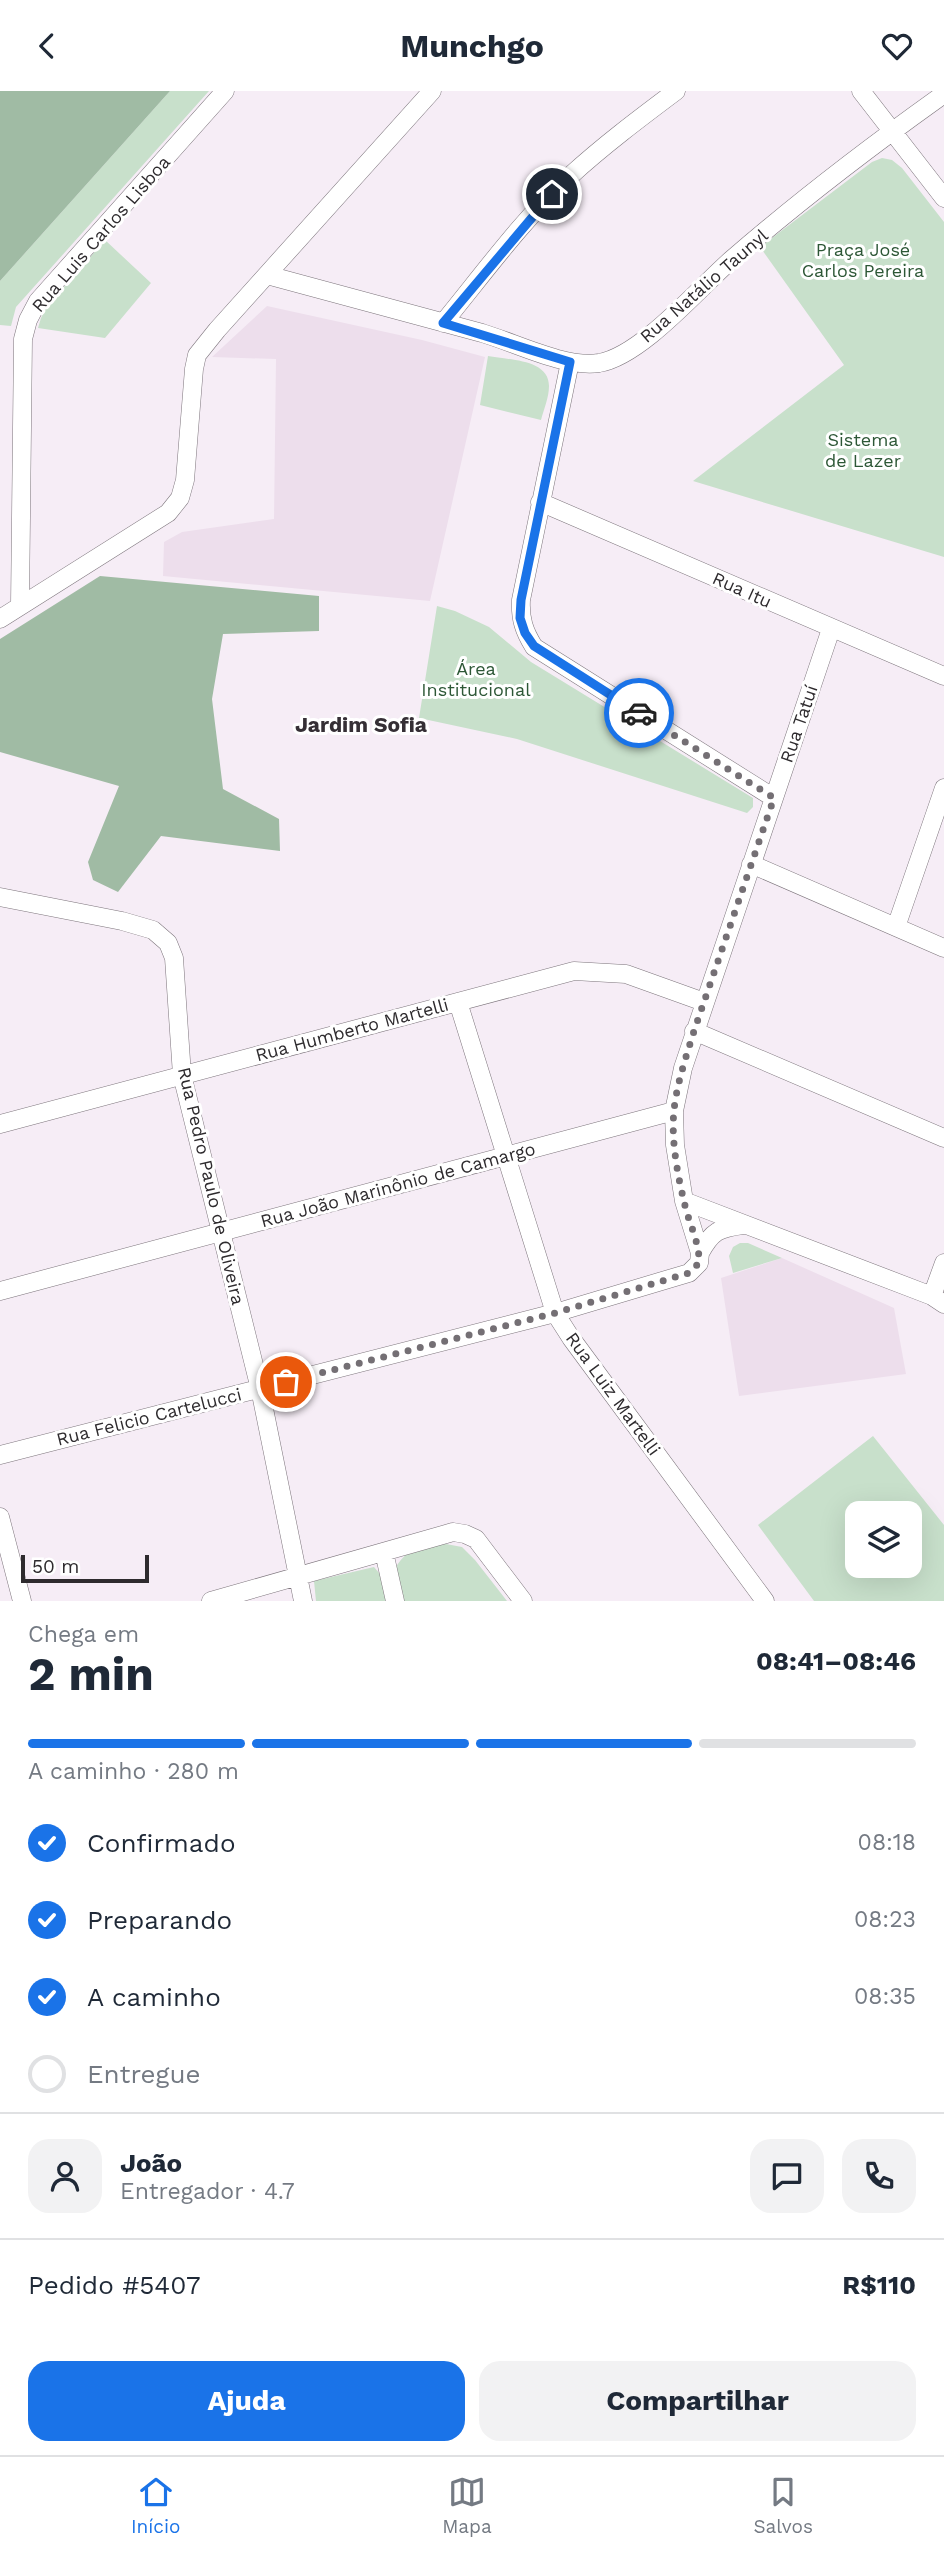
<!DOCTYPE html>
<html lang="pt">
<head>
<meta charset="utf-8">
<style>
	:root { --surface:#fff; --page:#f2f2f3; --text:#1f2937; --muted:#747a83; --line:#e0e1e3; --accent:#1a73e8 }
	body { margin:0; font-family:"Work Sans",sans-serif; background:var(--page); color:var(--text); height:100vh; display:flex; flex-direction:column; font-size:26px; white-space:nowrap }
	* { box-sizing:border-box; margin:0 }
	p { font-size:23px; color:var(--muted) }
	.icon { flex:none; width:38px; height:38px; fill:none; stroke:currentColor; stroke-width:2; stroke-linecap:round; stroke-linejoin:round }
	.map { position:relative; height:1510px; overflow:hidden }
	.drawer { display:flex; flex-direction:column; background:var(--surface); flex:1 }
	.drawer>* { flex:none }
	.buttons { position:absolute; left:845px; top:1410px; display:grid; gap:14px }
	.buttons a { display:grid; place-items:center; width:77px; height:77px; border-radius:14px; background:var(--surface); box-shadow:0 7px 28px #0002; font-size:35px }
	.scale { position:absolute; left:21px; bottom:18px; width:128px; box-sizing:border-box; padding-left:7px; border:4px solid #2e2b2e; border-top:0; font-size:19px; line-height:24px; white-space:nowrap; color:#2e2b2e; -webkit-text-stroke:5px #fff; paint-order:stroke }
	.pin { position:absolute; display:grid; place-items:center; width:60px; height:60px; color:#fff; margin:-30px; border:4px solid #fff; border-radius:50%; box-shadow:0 2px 7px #0007 }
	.courier { position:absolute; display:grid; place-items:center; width:70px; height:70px; margin:-35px; border:5px solid #1a73e8; border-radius:50%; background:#fff; color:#222; box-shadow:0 2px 9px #0007 }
	.overview em { font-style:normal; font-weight:700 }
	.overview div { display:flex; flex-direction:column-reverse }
	.overview { display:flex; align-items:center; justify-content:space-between; height:119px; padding:0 28px }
	h1 { font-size:46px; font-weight:700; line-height:52px }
	.bar { display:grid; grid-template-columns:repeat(4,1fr); gap:10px 7px; align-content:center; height:84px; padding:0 28px }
	.bar i { height:9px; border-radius:5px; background:var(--line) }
	.bar .active { background:var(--accent) }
	.bar p { grid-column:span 4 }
	.line { display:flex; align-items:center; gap:18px; padding:0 28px; border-top:2px solid var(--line) }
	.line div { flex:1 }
	.round { display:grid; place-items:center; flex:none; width:74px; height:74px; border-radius:21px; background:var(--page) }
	ol { padding:0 28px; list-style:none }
	li { display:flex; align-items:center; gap:21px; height:77px }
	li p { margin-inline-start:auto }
	li .icon { padding:7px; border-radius:50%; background:var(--accent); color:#fff; stroke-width:4 }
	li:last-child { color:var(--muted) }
	li i { width:38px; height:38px; border:4px solid var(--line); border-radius:50% }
	.cta { display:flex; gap:14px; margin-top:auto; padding:14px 28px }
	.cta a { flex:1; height:80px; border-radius:21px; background:var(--accent); color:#fff; font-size:28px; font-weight:700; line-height:80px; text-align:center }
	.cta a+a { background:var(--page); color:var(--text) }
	header { display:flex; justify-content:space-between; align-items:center; height:91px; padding:0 28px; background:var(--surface); font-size:32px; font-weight:700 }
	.tab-bar { display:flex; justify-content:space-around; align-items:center; height:98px; border-top:2px solid var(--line); background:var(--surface); font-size:19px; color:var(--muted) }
	.tab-bar a { display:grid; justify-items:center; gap:4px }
	.tab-bar .active { color:var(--accent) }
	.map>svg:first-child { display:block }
</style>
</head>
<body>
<header><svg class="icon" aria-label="back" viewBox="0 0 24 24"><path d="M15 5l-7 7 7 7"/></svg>Munchgo<svg class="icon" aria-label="heart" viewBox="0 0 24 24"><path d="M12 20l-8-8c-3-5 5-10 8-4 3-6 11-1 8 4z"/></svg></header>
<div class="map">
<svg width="944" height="1510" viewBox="0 0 944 1510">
	<rect width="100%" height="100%" fill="#f6edf6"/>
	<path fill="#eddeec" d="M267 215 422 249 485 266 430 510 163 485 164 451 182 441 274 428 276 268 212 266Z
		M782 1167 894 1217 906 1283 739 1305 721 1187Z"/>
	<path fill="#c8e0cb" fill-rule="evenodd" d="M170 0H209L16 216 11 235 0 234V190Z
		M882 67 892 69 902 77 944 131V466L693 390 844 274 760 156 872 71Z
		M105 149 151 192 105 247 38 237 41 227 47 215Z
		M488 265C508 269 549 268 549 295 549 306 544 318 541 329L480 314Z
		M437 515 455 520 489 536 531 571 753 707V716L747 722 517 648 419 627Z
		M740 1152H748L782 1167 733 1182 729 1165 733 1156Z
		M873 1345 944 1434V1510H814L758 1434ZM858 1423H910V1475H858Z
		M446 1453 462 1456 475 1469 507 1510H400L396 1476C409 1455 423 1455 446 1453Z
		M374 1476 380 1483 386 1510H316L314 1490Z"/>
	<path fill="#a0bba4" d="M0 0H170L0 190Z
		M100 485 319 505V540L223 543 212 608 223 698 279 728 280 760 161 745 118 801 93 789 88 771 119 695 0 661V548Z"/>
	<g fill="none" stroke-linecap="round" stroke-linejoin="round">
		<g stroke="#7d757c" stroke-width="19">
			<path id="minor" d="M861 0 944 107
				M267 184C338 203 410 222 482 242 516 252 564 277 599 272 641 265 698 198 731 169 799 110 871 55 944 3
				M443 232C484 182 523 128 570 85 604 54 640 27 676 0
				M570 271 521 509C520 528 524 540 534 556L774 707
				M540 411 944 585
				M20 515 23 248 28 229 38 210 225 0
				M0 528 168 422 180 407 185 389 194 278 197 264 217 239 432 0
				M751 773 944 857
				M0 806 122 830 153 839 168 852 174 867 182 984 260 1298 303 1510
				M896 836 944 697
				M458 911 555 1222 571 1247 765 1510
				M694 940 944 1047
				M0 1033 574 880 626 883 704 911
				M684 1110 932 1205 944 1213
				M700 1162C712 1140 719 1137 743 1134
				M0 1200 674 1020
				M932 1205 944 1172
				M0 1364 555 1222 689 1182 699 1172 700 1162 684 1110 675 1054 674 1020 683 977 831 538
				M0 1426 22 1510
				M384 1461 395 1510
				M211 1510 453 1441 465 1443 476 1448 523 1510"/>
		</g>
		<use href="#minor" stroke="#fff" stroke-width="18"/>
	</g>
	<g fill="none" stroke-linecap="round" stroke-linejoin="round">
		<path stroke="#746f74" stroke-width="7" stroke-dasharray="0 12.6" d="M286 1291 555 1222 689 1182 699 1172C700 1151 688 1131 684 1110 677 1082 671 1047 674 1019 677 992 686 966 694 940L774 707 639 622"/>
		<path stroke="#1a73e8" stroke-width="9" d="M552 103 443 232 570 271 521 509 520 527 525 542 534 555 639 622"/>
	</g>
	<g text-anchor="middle" stroke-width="6" stroke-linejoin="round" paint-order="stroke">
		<g font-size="18" fill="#2e2b2e" stroke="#fff">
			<text transform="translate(101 143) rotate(-49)" y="6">Rua Luis Carlos Lisboa</text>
			<text transform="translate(704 195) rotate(-41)" y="6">Rua Natálio Taunyl</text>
			<text transform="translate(742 499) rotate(24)" y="6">Rua Itu</text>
			<text transform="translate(799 633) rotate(-71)" y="6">Rua Tatuí</text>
			<text transform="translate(352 939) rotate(-15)" y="6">Rua Humberto Martelli</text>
			<text transform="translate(398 1094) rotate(-15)" y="6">Rua João Marinônio de Camargo</text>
			<text transform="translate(211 1095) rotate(77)" y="6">Rua Pedro Paulo de Oliveira</text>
			<text transform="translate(613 1303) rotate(54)" y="6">Rua Luiz Martelli</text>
			<text transform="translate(149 1326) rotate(-14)" y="6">Rua Felicio Cartelucci</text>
		</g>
		<g font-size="18" fill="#2d5736" stroke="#fff">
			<text x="863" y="165">Praça José<tspan x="863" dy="21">Carlos Pereira</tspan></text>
			<text x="863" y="355">Sistema<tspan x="863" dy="21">de Lazer</tspan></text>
			<text x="476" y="584">Área<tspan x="476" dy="21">Institucional</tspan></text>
		</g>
		<g font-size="21" font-weight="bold" fill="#352f35" stroke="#fff">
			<text x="361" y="641">Jardim Sofia</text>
		</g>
	</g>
</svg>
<div class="buttons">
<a><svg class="icon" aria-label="layers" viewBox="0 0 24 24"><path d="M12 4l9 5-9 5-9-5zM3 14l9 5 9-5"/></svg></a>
</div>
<div class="scale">50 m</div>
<div class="pin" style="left:286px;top:1291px;background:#ea580c"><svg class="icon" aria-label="bag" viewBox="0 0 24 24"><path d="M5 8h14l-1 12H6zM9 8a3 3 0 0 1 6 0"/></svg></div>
<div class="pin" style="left:552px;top:103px;background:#1f2937"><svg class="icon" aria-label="home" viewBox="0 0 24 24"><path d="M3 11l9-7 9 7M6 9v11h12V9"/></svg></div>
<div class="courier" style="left:639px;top:622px"><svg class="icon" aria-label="car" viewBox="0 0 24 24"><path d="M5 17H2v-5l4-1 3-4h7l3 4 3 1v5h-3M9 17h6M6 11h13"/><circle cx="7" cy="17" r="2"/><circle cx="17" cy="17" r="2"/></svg></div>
</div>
<section class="drawer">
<div class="overview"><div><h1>2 min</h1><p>Chega em</p></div><em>08:41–08:46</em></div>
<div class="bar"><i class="active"></i><i class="active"></i><i class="active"></i><i></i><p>A caminho · 280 m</p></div>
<ol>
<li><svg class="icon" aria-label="check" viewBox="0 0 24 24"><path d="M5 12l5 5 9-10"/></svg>Confirmado<p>08:18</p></li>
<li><svg class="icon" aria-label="check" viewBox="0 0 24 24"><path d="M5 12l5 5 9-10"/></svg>Preparando<p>08:23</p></li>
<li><svg class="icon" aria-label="check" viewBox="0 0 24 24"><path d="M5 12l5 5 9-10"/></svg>A caminho<p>08:35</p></li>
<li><i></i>Entregue</li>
</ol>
<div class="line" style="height:126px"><a class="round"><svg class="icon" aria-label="person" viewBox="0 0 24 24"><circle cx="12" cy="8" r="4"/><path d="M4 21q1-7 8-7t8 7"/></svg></a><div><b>João</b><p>Entregador · 4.7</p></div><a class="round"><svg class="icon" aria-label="chat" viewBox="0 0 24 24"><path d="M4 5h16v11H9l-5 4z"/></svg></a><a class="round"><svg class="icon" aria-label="phone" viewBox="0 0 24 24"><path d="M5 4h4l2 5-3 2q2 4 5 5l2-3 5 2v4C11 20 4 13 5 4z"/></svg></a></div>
<div class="line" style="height:91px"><div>Pedido #5407</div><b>R$110</b></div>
<div class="cta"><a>Ajuda</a><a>Compartilhar</a></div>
</section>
<nav class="tab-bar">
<a class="active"><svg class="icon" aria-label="home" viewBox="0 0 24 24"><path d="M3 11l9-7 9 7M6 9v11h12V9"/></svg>Início</a>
<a><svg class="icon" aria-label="map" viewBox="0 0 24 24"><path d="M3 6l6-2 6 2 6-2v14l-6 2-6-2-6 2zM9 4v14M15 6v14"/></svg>Mapa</a>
<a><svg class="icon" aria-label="saved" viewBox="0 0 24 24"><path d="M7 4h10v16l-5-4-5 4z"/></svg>Salvos</a>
</nav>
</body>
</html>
